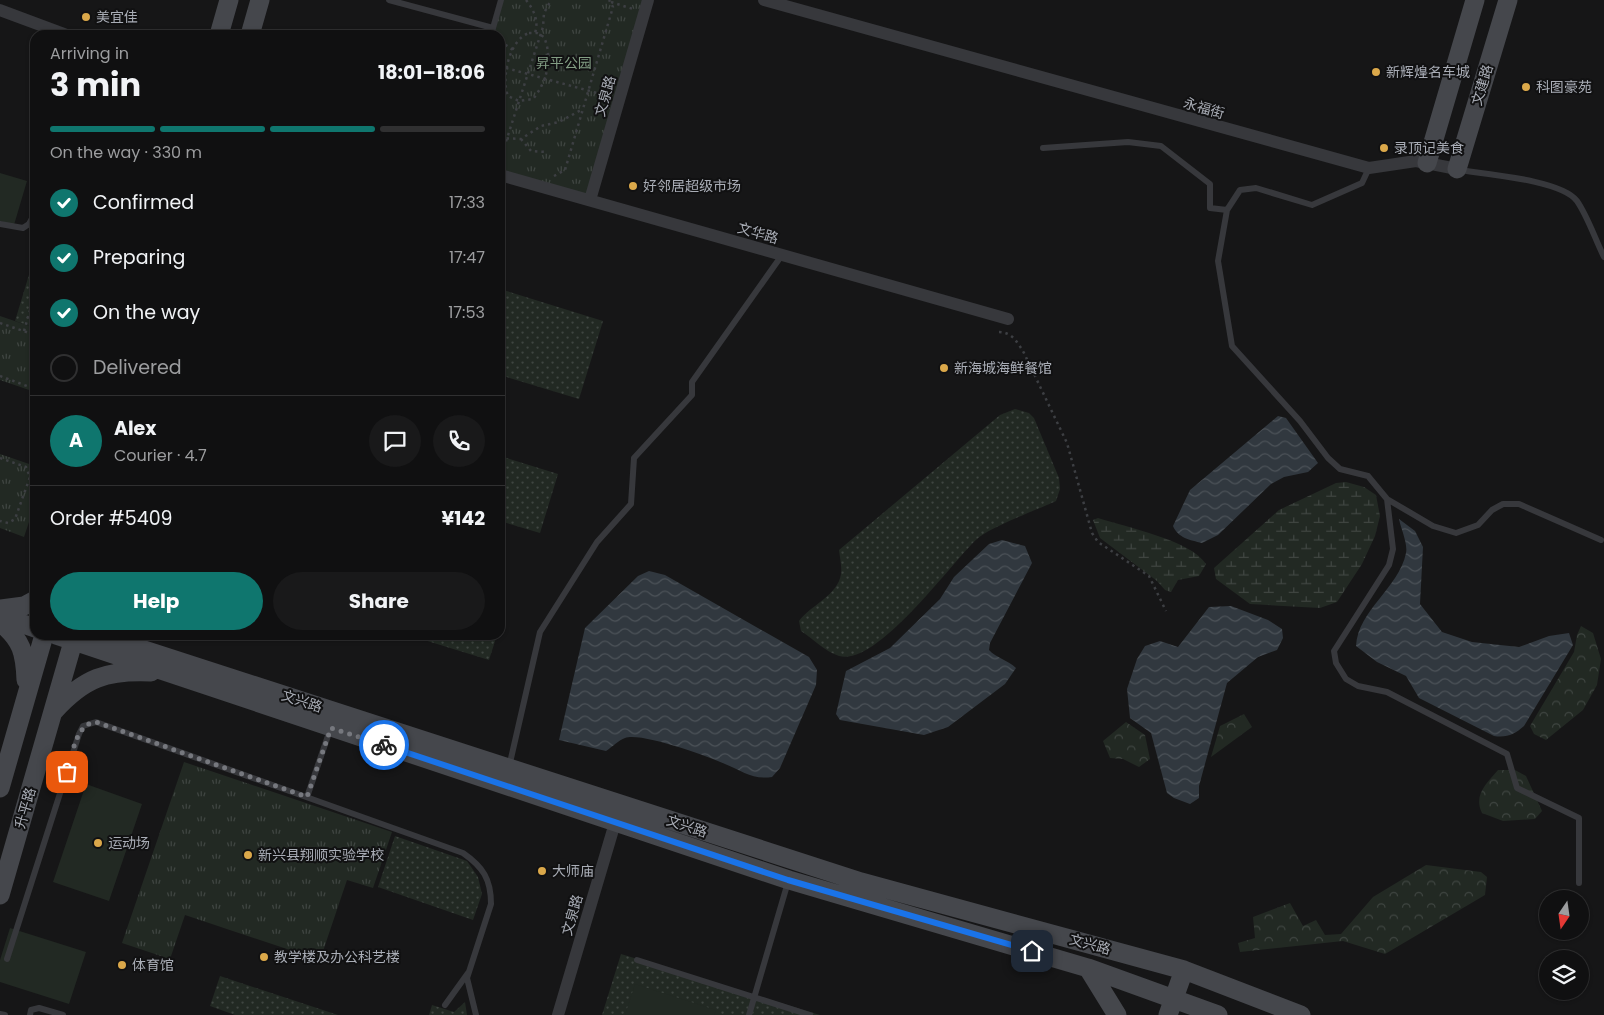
<!DOCTYPE html>
<html lang="en">
<head>
<meta charset="utf-8">
<style>
	:root { --surface:#101011; --page:#19191a; --text:#f1f3f6; --muted:#9c9d9f; --line:#303031; --accent:#0f766e }
	body { margin:0; font-family:Poppins,"Noto Sans SC",sans-serif; background:var(--page); color:var(--text); height:100vh; display:flex; flex-direction:column; font-size:19px; white-space:nowrap }
	* { box-sizing:border-box; margin:0 }
	p { font-size:16px; color:var(--muted) }
	.icon { flex:none; width:28px; height:28px; fill:none; stroke:currentColor; stroke-width:2; stroke-linecap:round; stroke-linejoin:round }
	.map { position:relative; flex:1; overflow:hidden }
	.details { position:absolute; left:30px; top:30px; width:475px; height:610px; display:flex; flex-direction:column; background:var(--surface); border-radius:15px; box-shadow:0 1px 4px #0004,0 0 0 1px var(--line) }
	.details>* { flex:none }
	.needle { width:32px; rotate:193deg }
	.buttons { position:absolute; left:1539px; top:890px; display:grid; gap:10px }
	.buttons a { display:grid; place-items:center; width:50px; height:50px; border-radius:50%; background:var(--surface); box-shadow:0 1px 4px #0004,0 0 0 1px var(--line); font-size:25px }
	.pin { position:absolute; display:grid; place-items:center; width:42px; height:42px; color:#fff; margin:-21px; border-radius:10px; box-shadow:0 2px 8px #0006 }
	.courier { position:absolute; display:grid; place-items:center; width:50px; height:50px; margin:-25px; border:4px solid #1a73e8; border-radius:50%; background:#fff; color:#222; box-shadow:0 1px 6px #0007 }
	.overview em { font-style:normal; font-weight:700 }
	.overview div { display:flex; flex-direction:column-reverse }
	.overview { display:flex; align-items:center; justify-content:space-between; height:85px; padding:0 20px }
	h1 { font-size:32px; font-weight:700; line-height:38px }
	.bar { display:grid; grid-template-columns:repeat(4,1fr); gap:8px 5px; align-content:center; height:60px; padding:0 20px }
	.bar i { height:6px; border-radius:4px; background:var(--line) }
	.bar .selected { background:var(--accent) }
	.bar p { grid-column:span 4 }
	.line { display:flex; align-items:center; gap:12px; padding:0 20px; border-top:1px solid var(--line) }
	.line div { flex:1 }
	.round { display:grid; place-items:center; flex:none; width:52px; height:52px; border-radius:26px; background:var(--page) }
	ol { padding:0 20px; list-style:none }
	li { display:flex; align-items:center; gap:15px; height:55px }
	li p { margin-inline-start:auto }
	li .icon { padding:5px; border-radius:50%; background:var(--accent); color:#fff; stroke-width:4 }
	li:last-child { color:var(--muted) }
	li i { width:28px; height:28px; border:2px solid var(--line); border-radius:50% }
	.button { display:flex; gap:10px; margin-top:auto; padding:10px 20px }
	.button a { flex:1; height:58px; border-radius:30px; background:var(--accent); color:#fff; font-size:20px; font-weight:700; line-height:58px; text-align:center }
	.button a+a { background:var(--page); color:var(--text) }
	.map>svg:first-child { display:block }
</style>
</head>
<body>
<div class="map">
<svg width="1604" height="1015" viewBox="0 0 1604 1015">
	<defs>
		<pattern id="grass-dots" width="8" height="8" patternUnits="userSpaceOnUse" patternTransform="scale(1.25)"><rect width="8" height="8" fill="#222923"/><path d="M2 2h.1M6 6h.1" fill="none" stroke="#3f4541" stroke-width="1.8" stroke-linecap="round"/></pattern>
		<pattern id="forest-crowns" width="20" height="18" patternUnits="userSpaceOnUse" patternTransform="scale(1.25)"><rect width="20" height="18" fill="#222923"/><path d="M2 6a3 3 0 1 1 6 0M12 15a3 3 0 1 1 6 0" fill="none" stroke="#3f4541"/></pattern>
		<pattern id="wetland-marsh" width="20" height="14" patternUnits="userSpaceOnUse" patternTransform="scale(1.25)"><rect width="20" height="14" fill="#222923"/><path d="M1 5h8M5 5V1M11 12h8M15 12V8" fill="none" stroke="#3f4541"/></pattern>
		<pattern id="park-tufts" width="24" height="20" patternUnits="userSpaceOnUse" patternTransform="scale(1.25)"><rect width="24" height="20" fill="#222923"/><path d="M3 7l-1-3M5 7V3M7 7l1-3M15 17l-1-3M17 17v-4M19 17l1-3" fill="none" stroke="#3f4541"/></pattern>
		<pattern id="water-waves" width="16" height="10" patternUnits="userSpaceOnUse" patternTransform="scale(1.25)"><rect width="16" height="10" fill="#31383f"/><path d="M0 5q4-4 8 0t8 0" fill="none" stroke="#4c5258"/></pattern>
	</defs>
	<rect width="100%" height="100%" fill="#161617"/>
	<path fill="url(#grass-dots)" d="M35 255V328L15 321Z
		M500 289 603 321 579 399 500 375Z
		M1015 409 1029 413 1034 418 1059 478 1060 489 1056 501C1039 509 988 528 977 539 951 563 877 667 839 656 826 652 812 638 801 631L799 621C811 605 838 595 841 574 842 567 840 558 839 550L1000 415Z
		M500 456 558 474 540 533 500 521Z
		M408 635H497L489 660Z
		M395 836 467 861 478 877 482 894 473 920 378 887Z
		M621 954 820 1015H602Z
		M220 976 338 1015H235L210 1006Z
		M465 1002 467 1015H429L432 1005 454 1012Z"/>
	<path fill="url(#forest-crowns)" d="M1581 626 1593 633 1601 659 1597 685 1583 710 1546 740 1534 734 1530 726 1574 652 1577 635Z
		M1244 714 1252 727 1211 757 1220 726Z
		M1126 722 1145 735 1150 759 1139 767 1123 759 1110 758 1103 741Z
		M1498 770H1515L1526 776 1542 811 1535 819 1503 821 1482 813C1473 795 1487 783 1498 770Z
		M1426 865 1481 872 1487 877 1485 895 1385 954 1343 941 1240 952 1238 943 1255 938 1253 917 1290 903 1303 926 1316 920 1325 935 1341 934 1373 897Z"/>
	<path fill="url(#wetland-marsh)" d="M1346 482 1364 487 1376 495 1380 516 1375 536 1362 564 1337 602 1320 608 1250 604 1216 579 1214 568 1279 510 1336 483Z
		M1098 518C1125 527 1191 540 1206 564L1199 576 1178 580 1171 592 1165 590 1157 581 1100 538 1093 520Z"/>
	<path fill="url(#park-tufts)" d="M501 0H648L590 200 500 175V35H491Z
		M0 316 35 328V392L0 380Z
		M0 454 35 466V504L24 537 0 528Z
		M184 762 392 832 373 888 347 880 320 960 185 915 170 959 122 943Z"/>
	<path fill="#222923" d="M0 173 27 181 14 225 0 221Z
		M86 784 142 804 109 901 53 882Z
		M10 928 86 952 69 1004 0 982V960Z
		M635 984 716 1010 714 1015H625Z"/>
	<path fill="url(#water-waves)" d="M1278 416 1286 418 1318 463 1308 472 1284 477 1271 484 1218 535 1202 543C1190 540 1178 538 1173 526L1190 490Z
		M1399 519 1415 531 1423 547 1420 604 1442 632 1472 642 1519 647 1549 636 1569 633 1573 645 1524 726C1515 734 1507 738 1494 736L1419 698 1406 676 1377 662 1356 646C1358 610 1399 588 1406 553 1408 544 1401 529 1399 519Z
		M1002 540 1025 546 1032 563 990 643 989 650C996 658 1008 660 1016 668L1005 684 948 727 924 735 840 720 836 714 846 671 890 648 940 599 954 577 989 544Z
		M649 571 665 575 809 657 817 670 816 685 780 768 772 777C753 780 742 771 725 764 707 756 641 732 625 738 619 740 612 747 606 751L559 740 585 628 638 576Z
		M1231 606 1268 620 1282 629 1283 638 1277 650 1258 657 1227 683 1199 786V798L1190 804 1174 798 1167 793 1151 733 1130 718 1127 689 1137 659 1145 646 1160 641 1178 647 1209 607Z"/>
	<g fill="none" stroke-linecap="round" stroke-linejoin="round">
		<path stroke="#3d3f43" stroke-width="2.5" stroke-dasharray="2.5 4" stroke-linecap="butt" d="M526 0C534 10 539 21 535 33
			M611 2 633 9
			M529 33H537L544 37C553 58 547 82 533 99L519 101 508 96C501 78 509 40 529 33Z
			M500 41 513 50
			M506 68 608 96
			M500 98 506 91
			M500 138 521 139 541 126 559 122 583 109
			M521 139 531 151 546 152
			M32 159 35 160
			M500 160 543 27 544 13 551 0
			M554 176 565 170 613 7 609 0
			M0 323 35 335
			M24 331 35 293
			M999 332C1012 332 1018 343 1024 353L1067 443 1092 533 1098 542 1149 576 1166 611
			M0 376 35 389
			M0 458 26 467 30 477 15 519 8 523 0 521"/>
		<path stroke="#37383c" stroke-width="6" d="M389 0 493 28
			M491 35 501 0
			M1043 148 1128 142 1161 146 1210 184V208L1227 210
			M1369 168 1362 183 1312 205 1256 188 1240 190 1227 210 1218 261 1232 346 1300 421 1328 458 1340 469 1368 476 1387 499 1433 526 1456 533 1478 525 1492 510 1503 504H1519L1601 540
			M1459 170C1485 174 1562 180 1577 201 1588 217 1595 239 1604 257
			M0 224 23 228 29 224 35 213
			M1387 499 1393 549 1389 565 1334 651 1336 663 1346 679 1358 686 1387 692 1507 754 1517 788 1579 818V883
			M509 767 540 632 597 542 631 504 634 458 692 395V382L782 255
			M307 797 330 730
			M7 959 79 734 83 726 96 722 463 853C483 867 491 879 491 904L467 978 476 1015
			M637 960 810 1015
			M445 1005 468 973
			M0 1014 5 1015
			M30 1015 31 1010 39 1008 63 1015
			M749 1015 788 882"/>
		<path stroke="#37383c" stroke-width="12" d="M764 0 1369 168 1416 161 1457 169
			M0 10 67 35
			M500 175 1008 319
			M590 200 648 0
			M558 1015 615 823"/>
		<path stroke="#45474c" stroke-width="19" d="M219 35 229 0
			M250 35 260 0
			M1427 163 1475 0
			M1457 169 1508 0
			M0 609 24 606 35 600
			M0 616 35 628
			M0 622C22 640 25 653 26 680
			M56 635 789 880 1088 968 1218 1015
			M74 641 132 646 861 882 1184 970 1301 1015
			M54 711C84 678 106 670 151 672
			M0 788 44 635
			M0 895 75 635
			M1088 968 1117 1015
			M1168 1015 1184 970"/>
	</g>
	<g fill="none" stroke-linecap="round" stroke-linejoin="round">
		<path stroke="#76787e" stroke-width="5" stroke-dasharray="0 9" d="M67 772C72 755 76 723 96 722L307 797 331 728 384 745"/>
		<path stroke="#1a73e8" stroke-width="6" d="M384 745 788 880 1032 951"/>
	</g>
	<g fill="#dba84a" stroke="#111112" stroke-width="2">
		<circle cx="86" cy="17" r="5"/>
		<circle cx="1376" cy="72" r="5"/>
		<circle cx="1526" cy="87" r="5"/>
		<circle cx="1384" cy="148" r="5"/>
		<circle cx="633" cy="186" r="5"/>
		<circle cx="944" cy="368" r="5"/>
		<circle cx="98" cy="843" r="5"/>
		<circle cx="248" cy="855" r="5"/>
		<circle cx="542" cy="871" r="5"/>
		<circle cx="264" cy="957" r="5"/>
		<circle cx="122" cy="965" r="5"/>
	</g>
	<g text-anchor="middle" stroke-width="4" stroke-linejoin="round" paint-order="stroke">
		<g font-size="14" fill="#a9adb6" stroke="#111112" text-anchor="start">
			<text x="96" y="22">美宜佳</text>
			<text x="1386" y="77">新辉煌名车城</text>
			<text x="1536" y="92">科图豪苑</text>
			<text x="1394" y="153">录顶记美食</text>
			<text x="643" y="191">好邻居超级市场</text>
			<text x="954" y="373">新海城海鲜餐馆</text>
			<text x="108" y="848">运动场</text>
			<text x="258" y="860">新兴县翔顺实验学校</text>
			<text x="552" y="876">大师庙</text>
			<text x="274" y="962">教学楼及办公科艺楼</text>
			<text x="132" y="970">体育馆</text>
		</g>
		<g font-size="14" fill="#839e84" stroke="#111112">
			<text x="564" y="68">昇平公园</text>
		</g>
		<g font-size="14" fill="#a9adb6" stroke="#111112">
			<text transform="translate(1482 85) rotate(-73)" y="5">文建路</text>
			<text transform="translate(605 96) rotate(-74)" y="5">文泉路</text>
			<text transform="translate(1204 108) rotate(16)" y="5">永福街</text>
			<text transform="translate(758 233) rotate(16)" y="5">文华路</text>
			<text transform="translate(302 701) rotate(18)" y="5">文兴路</text>
			<text transform="translate(25 808) rotate(-74)" y="5">升平路</text>
			<text transform="translate(687 826) rotate(18)" y="5">文兴路</text>
			<text transform="translate(572 915) rotate(-74)" y="5">文泉路</text>
			<text transform="translate(1090 944) rotate(15)" y="5">文兴路</text>
		</g>
	</g>
</svg>
<div class="buttons">
<a><svg class="needle" viewBox="-14 -14 28 28"><path d="M0-13l5 13h-10z" fill="#e53935"/><path d="M0 13l5-13h-10z" fill="#9c9d9f"/></svg></a>
<a><svg class="icon" aria-label="layers" viewBox="0 0 24 24"><path d="M12 4l9 5-9 5-9-5zM3 14l9 5 9-5"/></svg></a>
</div>
<div class="pin" style="left:67px;top:772px;background:#ea580c"><svg class="icon" aria-label="bag" viewBox="0 0 24 24"><path d="M5 8h14l-1 12H6zM9 8a3 3 0 0 1 6 0"/></svg></div>
<div class="pin" style="left:1032px;top:951px;background:#1f2937"><svg class="icon" aria-label="home" viewBox="0 0 24 24"><path d="M3 11l9-7 9 7M6 9v11h12V9"/></svg></div>
<div class="courier" style="left:384px;top:745px"><svg class="icon" aria-label="bike" viewBox="0 0 24 24"><circle cx="6" cy="16" r="4"/><circle cx="18" cy="16" r="4"/><path d="M6 16l4-8h5l3 8M10 8l3 8H6M13 5h3"/></svg></div>
<section class="details">
<div class="overview"><div><h1>3 min</h1><p>Arriving in</p></div><em>18:01–18:06</em></div>
<div class="bar"><i class="selected"></i><i class="selected"></i><i class="selected"></i><i></i><p>On the way · 330 m</p></div>
<ol>
<li><svg class="icon" aria-label="check" viewBox="0 0 24 24"><path d="M5 12l5 5 9-10"/></svg>Confirmed<p>17:33</p></li>
<li><svg class="icon" aria-label="check" viewBox="0 0 24 24"><path d="M5 12l5 5 9-10"/></svg>Preparing<p>17:47</p></li>
<li><svg class="icon" aria-label="check" viewBox="0 0 24 24"><path d="M5 12l5 5 9-10"/></svg>On the way<p>17:53</p></li>
<li><i></i>Delivered</li>
</ol>
<div class="line" style="height:90px"><b class="round" style="background:var(--accent);color:#fff">A</b><div><b>Alex</b><p>Courier · 4.7</p></div><a class="round"><svg class="icon" aria-label="chat" viewBox="0 0 24 24"><path d="M4 5h16v11H9l-5 4z"/></svg></a><a class="round"><svg class="icon" aria-label="phone" viewBox="0 0 24 24"><path d="M5 4h4l2 5-3 2q2 4 5 5l2-3 5 2v4C11 20 4 13 5 4z"/></svg></a></div>
<div class="line" style="height:65px"><div>Order #5409</div><b>¥142</b></div>
<div class="button"><a>Help</a><a>Share</a></div>
</section>
</div>
</body>
</html>
